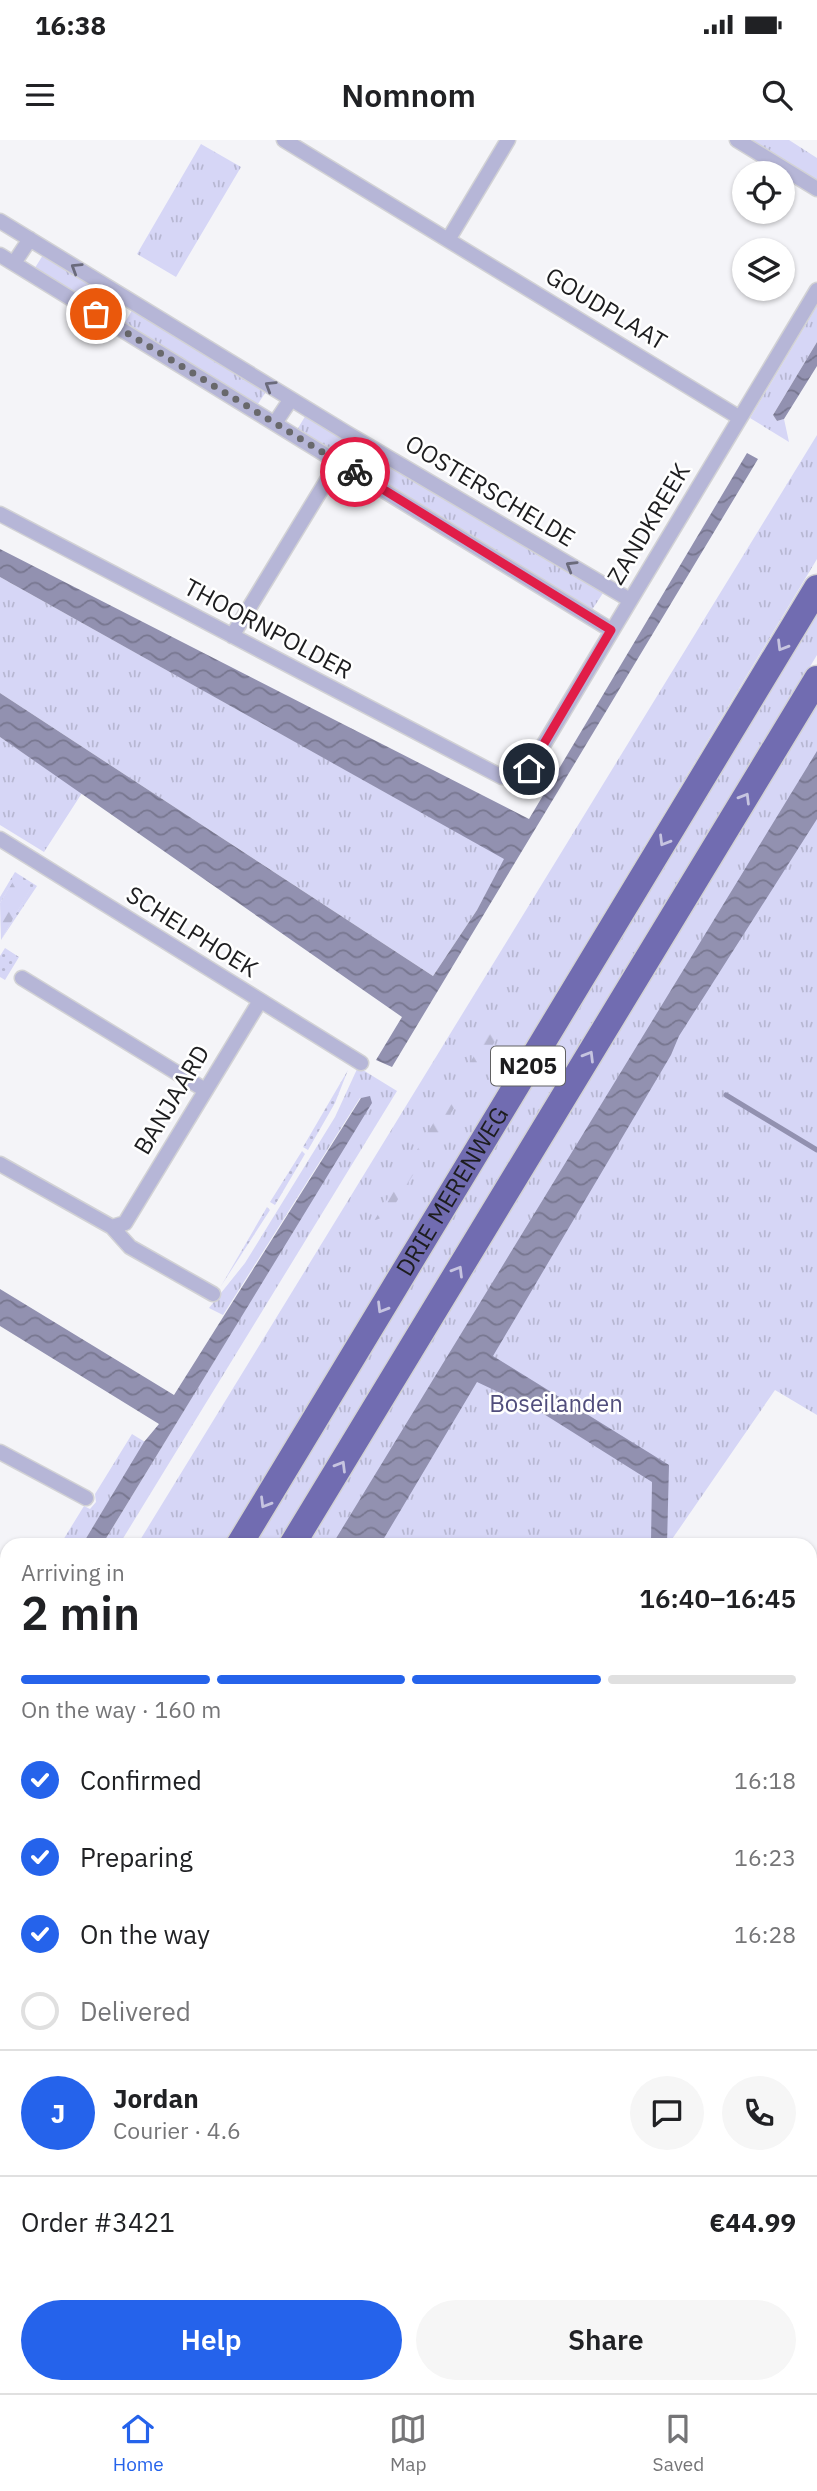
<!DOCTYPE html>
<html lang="en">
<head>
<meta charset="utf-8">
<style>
	:root { --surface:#fff; --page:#f6f6f6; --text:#202124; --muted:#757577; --line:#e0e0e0; --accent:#2563eb }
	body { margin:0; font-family:"IBM Plex Sans",sans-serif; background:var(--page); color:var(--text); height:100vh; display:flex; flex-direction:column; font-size:26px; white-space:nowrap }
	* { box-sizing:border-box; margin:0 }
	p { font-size:23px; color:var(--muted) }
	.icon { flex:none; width:38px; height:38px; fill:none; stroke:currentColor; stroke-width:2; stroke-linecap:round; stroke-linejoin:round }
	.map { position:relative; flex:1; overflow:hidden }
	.side { position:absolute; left:0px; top:1398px; width:817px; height:856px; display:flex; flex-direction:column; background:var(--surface); border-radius:21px 21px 0 0; box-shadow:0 2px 5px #0004 }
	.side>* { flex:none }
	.tools { position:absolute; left:732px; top:21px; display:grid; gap:14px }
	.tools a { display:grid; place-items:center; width:63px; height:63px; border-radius:50%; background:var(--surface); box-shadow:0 2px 5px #0004; font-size:35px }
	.pin { position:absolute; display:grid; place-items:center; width:60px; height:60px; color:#fff; margin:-30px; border:4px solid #fff; border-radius:50%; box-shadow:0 2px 7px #0007 }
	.courier { position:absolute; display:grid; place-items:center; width:70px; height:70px; margin:-35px; border:5px solid #e11d48; border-radius:50%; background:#fff; color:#222; box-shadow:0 2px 9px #0007 }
	.overview em { font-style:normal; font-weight:600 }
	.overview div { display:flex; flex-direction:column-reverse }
	.overview { display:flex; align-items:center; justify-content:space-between; height:119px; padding:0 21px }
	h1 { font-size:46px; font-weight:600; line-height:52px }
	.bar { display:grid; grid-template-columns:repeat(4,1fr); gap:10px 7px; align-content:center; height:84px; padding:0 21px }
	.bar i { height:9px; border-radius:5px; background:var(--line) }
	.bar .active { background:var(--accent) }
	.bar p { grid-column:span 4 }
	.line { display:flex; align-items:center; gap:18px; padding:0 21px; border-top:2px solid var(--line) }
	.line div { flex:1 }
	.round { display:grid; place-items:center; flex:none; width:74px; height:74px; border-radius:37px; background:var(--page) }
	ol { padding:0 21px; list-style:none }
	li { display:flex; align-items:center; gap:21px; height:77px }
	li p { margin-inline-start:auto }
	li .icon { padding:7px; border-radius:50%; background:var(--accent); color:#fff; stroke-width:4 }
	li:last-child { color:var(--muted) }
	li i { width:38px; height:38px; border:4px solid var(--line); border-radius:50% }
	.cta { display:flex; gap:14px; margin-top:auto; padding:14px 21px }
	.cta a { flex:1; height:80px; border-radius:42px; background:var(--accent); color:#fff; font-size:28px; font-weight:600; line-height:80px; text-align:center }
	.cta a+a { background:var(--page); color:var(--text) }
	.status { display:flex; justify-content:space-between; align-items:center; height:49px; padding:0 35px; background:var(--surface); direction:ltr }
	.status svg { height:19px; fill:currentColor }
	header { display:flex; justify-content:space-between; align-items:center; height:91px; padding:0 21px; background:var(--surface); font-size:32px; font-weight:600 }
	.dock { display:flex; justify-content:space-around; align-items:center; height:98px; border-top:2px solid var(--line); background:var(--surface); font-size:19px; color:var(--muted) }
	.dock a { display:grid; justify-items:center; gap:4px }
	.dock .active { color:var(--accent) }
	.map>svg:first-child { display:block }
</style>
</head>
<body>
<div class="status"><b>16:38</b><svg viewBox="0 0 49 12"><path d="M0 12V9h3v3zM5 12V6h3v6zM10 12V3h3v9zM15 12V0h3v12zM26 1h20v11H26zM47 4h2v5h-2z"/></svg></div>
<header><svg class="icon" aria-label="menu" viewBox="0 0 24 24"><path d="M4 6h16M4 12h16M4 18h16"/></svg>Nomnom<svg class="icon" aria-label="search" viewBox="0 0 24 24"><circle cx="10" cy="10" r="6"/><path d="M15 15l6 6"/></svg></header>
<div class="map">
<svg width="817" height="2253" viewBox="0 0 817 2253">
	<defs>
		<pattern id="grass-tufts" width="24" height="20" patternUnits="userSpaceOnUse" patternTransform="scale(1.75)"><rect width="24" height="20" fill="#d6d6f6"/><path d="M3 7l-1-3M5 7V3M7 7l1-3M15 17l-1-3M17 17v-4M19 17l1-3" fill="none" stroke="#b7b7d2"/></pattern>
		<pattern id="forest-firs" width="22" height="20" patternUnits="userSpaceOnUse" patternTransform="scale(1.75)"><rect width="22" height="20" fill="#d6d6f6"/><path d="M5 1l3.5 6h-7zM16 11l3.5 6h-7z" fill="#b7b7d2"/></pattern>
		<pattern id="garden-dots" width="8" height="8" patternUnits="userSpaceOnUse" patternTransform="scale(1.75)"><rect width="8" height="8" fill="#d6d6f6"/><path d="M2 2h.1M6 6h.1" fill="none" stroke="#b7b7d2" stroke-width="1.8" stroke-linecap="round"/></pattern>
		<pattern id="water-waves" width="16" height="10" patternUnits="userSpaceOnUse" patternTransform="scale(1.75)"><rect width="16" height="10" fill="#9291b0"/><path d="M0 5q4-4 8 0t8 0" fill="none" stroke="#77768f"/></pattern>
	</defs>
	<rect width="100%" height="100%" fill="#f4f4f8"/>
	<path fill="url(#grass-tufts)" d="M748 0H789L817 18V42Z
		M201 4 241 27 176 137 137 114Z
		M43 115 125 163 116 179 33 131Z
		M817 166V202L773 275 777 281 784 279 789 302 750 278Z
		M134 167 267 250 256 267 124 184Z
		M307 273 603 453 592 470 297 290Z
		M817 295V419L224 1405H137Z
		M0 437 505 719 477 770 433 836 0 553Z
		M817 475V515L281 1405H252Z
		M817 561V1275L775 1250 668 1405H306Z
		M0 597 82 653 44 712 0 685Z
		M358 927 397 951 119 1405H102L371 963 360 958 223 1175 209 1168 245 1123 335 977Z
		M132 1294 145 1302 82 1405H60L84 1366 90 1369 96 1362 95 1354Z
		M7 1619V1766L0 1778V1631Z
		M810 1657 817 1661V2253H0V1907L7 1895V2247H810Z
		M7 1809V1860L0 1871V1820Z"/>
	<path fill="url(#forest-firs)" d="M14 739 31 748 1 800 0 763Z
		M494 883 502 890 389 1074 374 1081Z
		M16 2247H186L184 2253H13Z"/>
	<path fill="url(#garden-dots)" d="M15 732 37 746 1 800 30 749 14 740 0 763V757Z
		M5 808 19 817 5 840 0 837V816Z
		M348 930 335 963 308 1010 303 1007Z
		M302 1011 305 1014 275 1065 270 1062Z
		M267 1067 270 1070 221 1146Z"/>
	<path fill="url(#water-waves)" d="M817 202V226L784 279 777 281 773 275Z
		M747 313 758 319 392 927 376 920 402 877 0 597V553L433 836 477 770 504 719 0 437V409L529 679Z
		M817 611V679L679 896 671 915 493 1216 669 1325 667 1405H648L651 1401 652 1342 539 1271 477 1242 380 1405H332Z
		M370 956 372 963 102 1405H82L144 1302 159 1284 0 1186V1149L174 1255 361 958Z
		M7 1948V2023L0 2034V1960Z
		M810 1965 817 1969V2032L810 2028Z
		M322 2247H542L538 2253H319Z
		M616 2247H685L694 2253H626Z"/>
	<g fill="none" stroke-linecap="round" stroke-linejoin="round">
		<path stroke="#9291b0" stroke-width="5" d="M726 955 817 1010"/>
		<g stroke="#d2d2d5" stroke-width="17">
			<path id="street" d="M284 0 740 278
				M737 0 817 49
				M0 81 345 292 630 460
				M448 100 508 0
				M0 115 611 490
				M14 123 30 99
				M275 283 291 259
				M0 374 502 637H517L529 629 817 150
				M232 496 338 322
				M0 699 361 923
				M22 838 205 950
				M0 1024 112 1087 125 1083 260 861
				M112 1087 130 1107 213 1154
				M0 1312 86 1358
				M810 2156 817 2146
				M752 2253 756 2247"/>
		</g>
		<g stroke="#d2d2d5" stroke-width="29">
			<g id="highway">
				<path id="s1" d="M239 1405 817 448"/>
				<path d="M292 1405 817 539"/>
				<path d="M0 1800 7 1789"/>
				<path d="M0 1885 7 1874"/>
			</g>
		</g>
		<use href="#street" stroke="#b6b6d7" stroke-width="14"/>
		<use href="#highway" stroke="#716cb1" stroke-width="26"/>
	</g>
	<defs><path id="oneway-chevron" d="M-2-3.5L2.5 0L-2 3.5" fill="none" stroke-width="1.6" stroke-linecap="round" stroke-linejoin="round" transform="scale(1.75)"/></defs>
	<g stroke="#6a6a7b">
		<use href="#oneway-chevron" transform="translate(76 128) rotate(-148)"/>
		<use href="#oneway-chevron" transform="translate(270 246) rotate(-148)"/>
		<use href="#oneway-chevron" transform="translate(571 426) rotate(-149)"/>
	</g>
	<g stroke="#c6c4e0">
		<use href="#oneway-chevron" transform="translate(782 506) rotate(121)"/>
		<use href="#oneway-chevron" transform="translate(745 658) rotate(-59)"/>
		<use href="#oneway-chevron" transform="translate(664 701) rotate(121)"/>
		<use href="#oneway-chevron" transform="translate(589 916) rotate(-59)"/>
		<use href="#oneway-chevron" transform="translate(458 1131) rotate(-59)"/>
		<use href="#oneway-chevron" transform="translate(382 1168) rotate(121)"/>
		<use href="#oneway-chevron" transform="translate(341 1326) rotate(-59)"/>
		<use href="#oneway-chevron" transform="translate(265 1363) rotate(121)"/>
	</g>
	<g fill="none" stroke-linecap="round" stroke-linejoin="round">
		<path stroke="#68686b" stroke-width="7" stroke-dasharray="0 12.6" d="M96 174 355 332"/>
		<path stroke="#e11d48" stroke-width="9" d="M355 332 611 490 529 629"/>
	</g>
	<g text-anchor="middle" stroke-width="5" stroke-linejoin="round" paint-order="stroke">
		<rect fill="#fff" stroke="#616162" stroke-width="2" x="491" y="906.5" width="74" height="39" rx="5"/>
		<g font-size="23" font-weight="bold" fill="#1d1d1f">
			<text x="528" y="934">N205</text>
		</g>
		<g font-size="24" fill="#1d1d1f" stroke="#fff">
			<text transform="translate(606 169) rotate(31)" y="8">GOUDPLAAT</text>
			<text transform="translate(490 351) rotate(31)" y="8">OOSTERSCHELDE</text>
			<text transform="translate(649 384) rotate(-59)" y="8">ZANDKREEK</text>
			<text transform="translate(268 489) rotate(28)" y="8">THOORNPOLDER</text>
			<text transform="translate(192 792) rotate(32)" y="8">SCHELPHOEK</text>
			<text transform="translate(172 960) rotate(-59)" y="8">BANJAARD</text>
			<text dy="8" stroke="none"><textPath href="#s1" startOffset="413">DRIE MERENWEG</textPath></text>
		</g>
		<g font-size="24" fill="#514e7c" stroke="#fff">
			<text x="556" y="1272">Boseilanden</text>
		</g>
	</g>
</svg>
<div class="tools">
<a><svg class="icon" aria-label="locate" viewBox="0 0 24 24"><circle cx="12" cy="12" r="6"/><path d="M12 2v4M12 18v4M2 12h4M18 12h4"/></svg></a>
<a><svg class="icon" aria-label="layers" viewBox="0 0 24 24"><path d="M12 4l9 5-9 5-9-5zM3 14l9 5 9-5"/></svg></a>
</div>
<div class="pin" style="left:96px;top:174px;background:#ea580c"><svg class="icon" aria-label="bag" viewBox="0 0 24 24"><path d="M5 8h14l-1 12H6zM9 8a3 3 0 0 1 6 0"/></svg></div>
<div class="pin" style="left:529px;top:629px;background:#1f2937"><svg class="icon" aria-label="home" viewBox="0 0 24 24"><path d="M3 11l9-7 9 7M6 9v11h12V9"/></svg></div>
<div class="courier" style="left:355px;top:332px"><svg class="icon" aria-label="bike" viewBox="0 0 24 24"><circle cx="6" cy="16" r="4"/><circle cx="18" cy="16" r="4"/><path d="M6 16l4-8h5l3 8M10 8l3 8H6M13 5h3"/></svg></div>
<section class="side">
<div class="overview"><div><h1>2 min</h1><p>Arriving in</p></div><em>16:40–16:45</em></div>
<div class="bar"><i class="active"></i><i class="active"></i><i class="active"></i><i></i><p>On the way · 160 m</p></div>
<ol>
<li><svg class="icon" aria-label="check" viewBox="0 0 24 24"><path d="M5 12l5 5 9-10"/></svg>Confirmed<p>16:18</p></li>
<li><svg class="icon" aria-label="check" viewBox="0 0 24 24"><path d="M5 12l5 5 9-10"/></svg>Preparing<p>16:23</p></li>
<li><svg class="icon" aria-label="check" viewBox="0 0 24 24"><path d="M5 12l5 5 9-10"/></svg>On the way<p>16:28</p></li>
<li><i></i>Delivered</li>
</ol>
<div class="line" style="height:126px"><b class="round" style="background:var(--accent);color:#fff">J</b><div><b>Jordan</b><p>Courier · 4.6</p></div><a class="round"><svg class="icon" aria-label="chat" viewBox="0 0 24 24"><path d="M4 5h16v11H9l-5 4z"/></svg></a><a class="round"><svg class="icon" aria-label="phone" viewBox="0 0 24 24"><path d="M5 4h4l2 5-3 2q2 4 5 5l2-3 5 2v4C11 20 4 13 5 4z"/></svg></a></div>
<div class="line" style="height:91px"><div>Order #3421</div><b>€44.99</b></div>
<div class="cta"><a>Help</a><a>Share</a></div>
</section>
</div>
<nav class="dock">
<a class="active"><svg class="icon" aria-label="home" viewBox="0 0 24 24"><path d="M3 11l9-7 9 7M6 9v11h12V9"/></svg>Home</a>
<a><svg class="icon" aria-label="map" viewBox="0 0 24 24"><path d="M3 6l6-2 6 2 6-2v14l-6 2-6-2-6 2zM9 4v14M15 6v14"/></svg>Map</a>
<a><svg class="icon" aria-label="saved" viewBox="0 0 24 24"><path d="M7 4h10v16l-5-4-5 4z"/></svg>Saved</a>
</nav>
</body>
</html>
